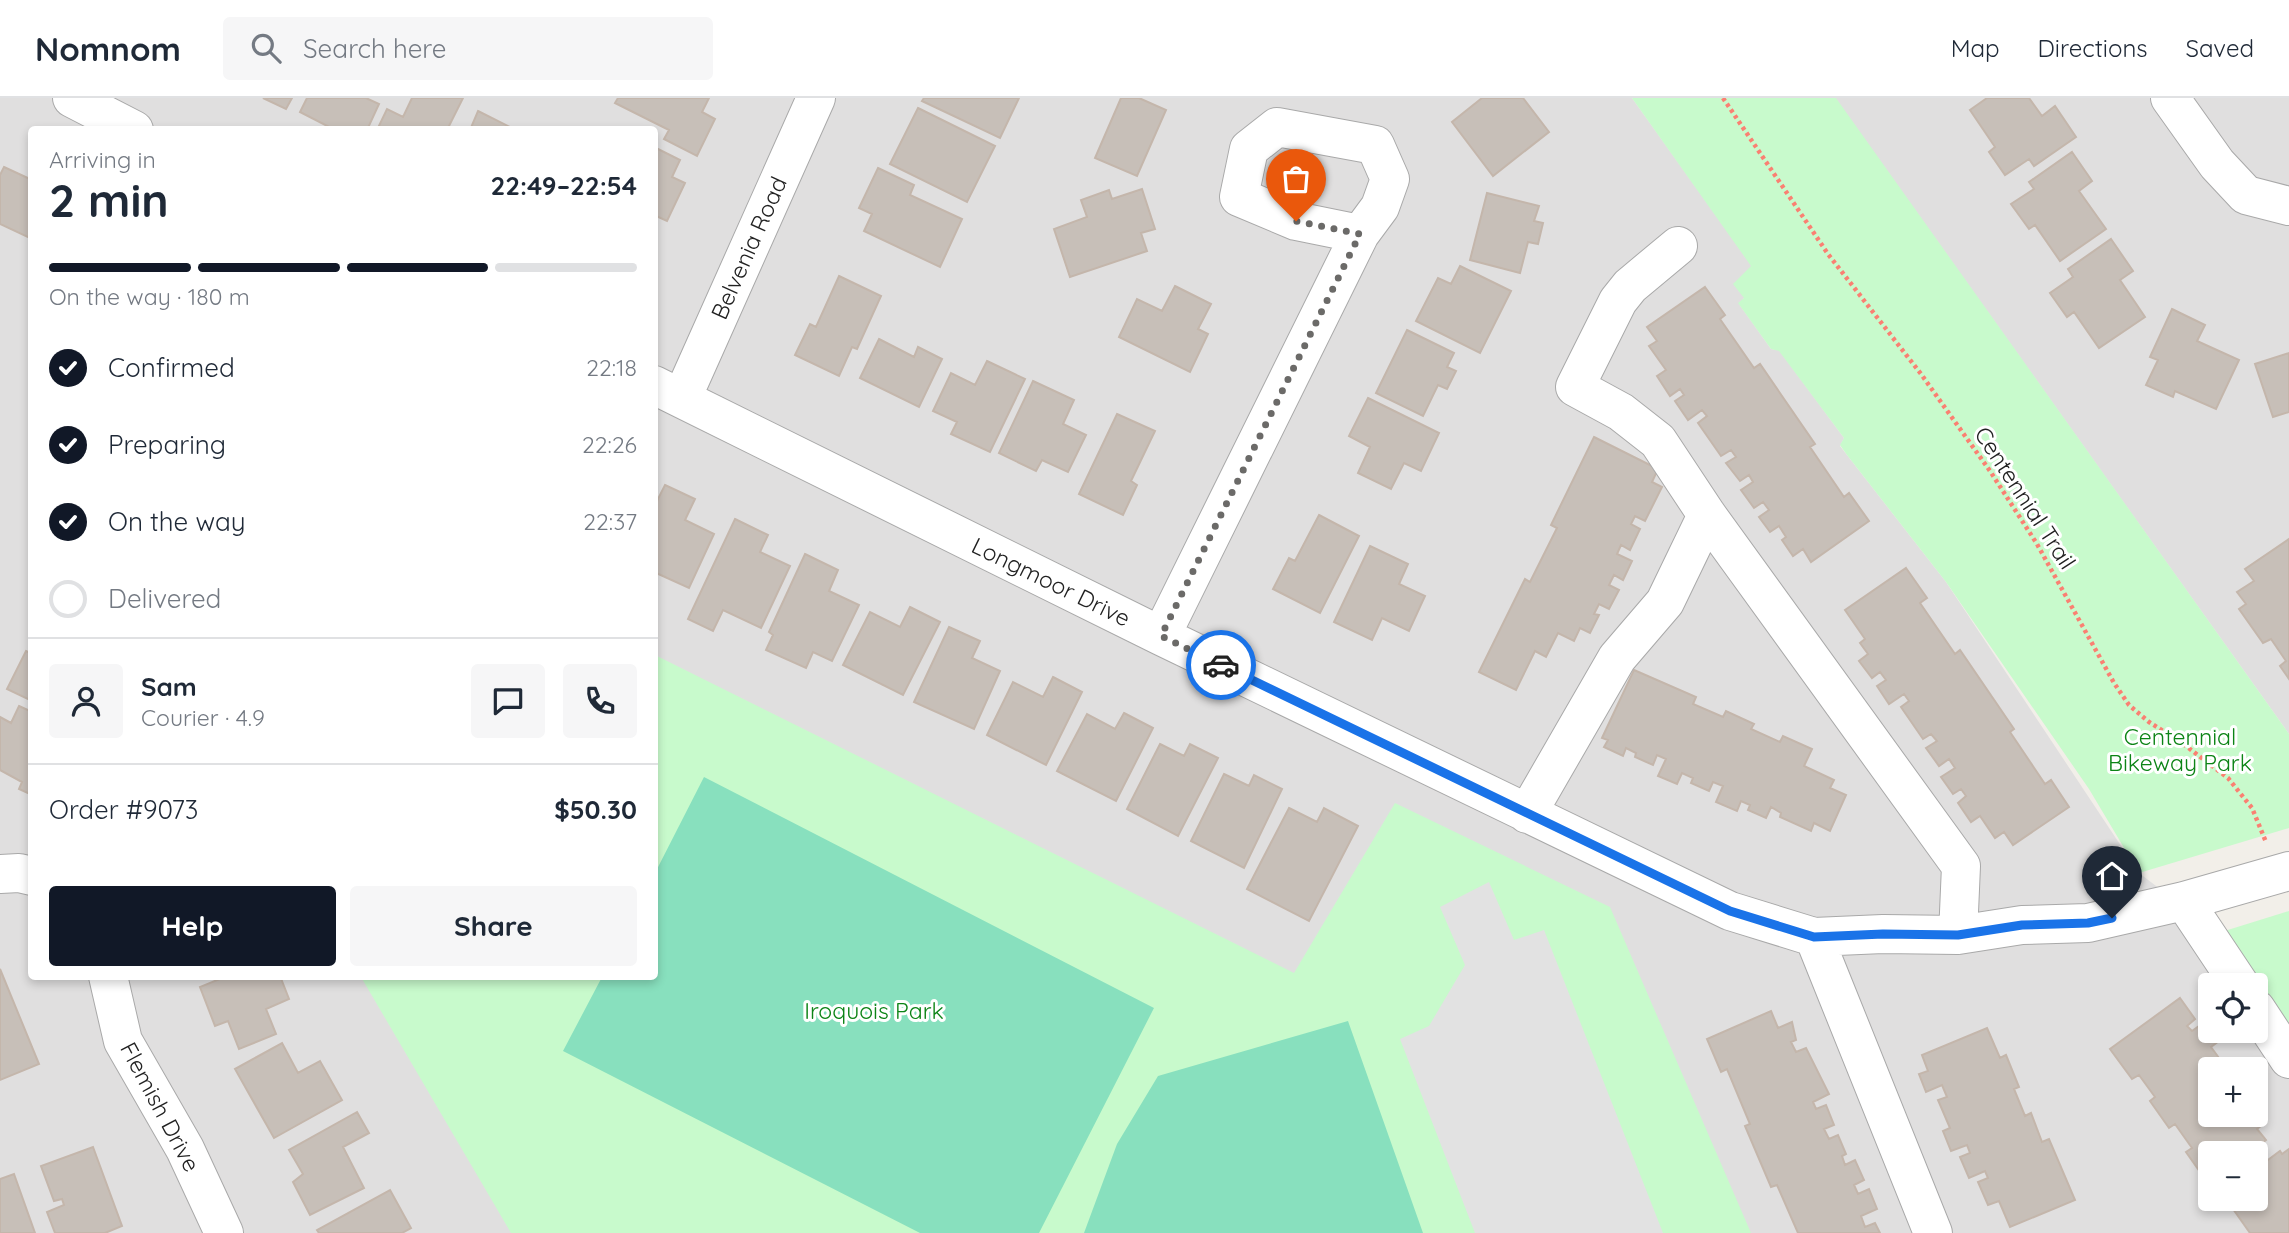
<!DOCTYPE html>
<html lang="en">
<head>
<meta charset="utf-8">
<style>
	:root { --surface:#fff; --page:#f6f6f7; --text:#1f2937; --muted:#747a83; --line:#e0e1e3; --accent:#111827 }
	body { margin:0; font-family:Quicksand,sans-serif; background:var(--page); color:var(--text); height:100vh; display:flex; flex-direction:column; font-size:26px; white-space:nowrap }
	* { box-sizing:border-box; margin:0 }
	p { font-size:23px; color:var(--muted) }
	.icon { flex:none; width:38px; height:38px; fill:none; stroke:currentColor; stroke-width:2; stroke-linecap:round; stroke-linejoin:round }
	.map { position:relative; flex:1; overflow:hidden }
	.side { position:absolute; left:28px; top:28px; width:630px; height:854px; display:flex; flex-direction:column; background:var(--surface); border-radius:7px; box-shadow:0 4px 10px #0003 }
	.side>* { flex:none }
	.buttons { position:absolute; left:2198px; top:875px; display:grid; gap:14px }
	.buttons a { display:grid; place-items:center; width:70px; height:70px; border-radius:7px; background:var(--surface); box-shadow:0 4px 10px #0003; font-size:35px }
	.pin { position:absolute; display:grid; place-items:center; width:60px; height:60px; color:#fff; margin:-72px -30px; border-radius:50% 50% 50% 0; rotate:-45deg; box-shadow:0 0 7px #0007 }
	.pin .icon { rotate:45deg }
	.courier { position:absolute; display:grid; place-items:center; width:70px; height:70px; margin:-35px; border:5px solid #1a73e8; border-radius:50%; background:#fff; color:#222; box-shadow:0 2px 9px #0007 }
	.summary em { font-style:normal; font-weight:800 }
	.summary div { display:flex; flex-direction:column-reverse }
	.summary { display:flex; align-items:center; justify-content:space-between; height:119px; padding:0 21px }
	h1 { font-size:46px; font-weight:800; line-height:52px }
	.bar { display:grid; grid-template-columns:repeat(4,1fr); gap:10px 7px; align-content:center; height:84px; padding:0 21px }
	.bar i { height:9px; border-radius:5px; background:var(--line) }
	.bar .active { background:var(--accent) }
	.bar p { grid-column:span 4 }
	.line { display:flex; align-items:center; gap:18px; padding:0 21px; border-top:2px solid var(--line) }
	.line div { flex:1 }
	.round { display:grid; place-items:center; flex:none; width:74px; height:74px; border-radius:7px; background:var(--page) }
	ol { padding:0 21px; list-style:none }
	li { display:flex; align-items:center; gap:21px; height:77px }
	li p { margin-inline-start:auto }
	li .icon { padding:7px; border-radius:50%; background:var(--accent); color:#fff; stroke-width:4 }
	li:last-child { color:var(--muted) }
	li i { width:38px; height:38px; border:4px solid var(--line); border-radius:50% }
	.action { display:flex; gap:14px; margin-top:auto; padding:14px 21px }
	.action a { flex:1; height:80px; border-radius:7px; background:var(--accent); color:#fff; font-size:28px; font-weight:800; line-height:80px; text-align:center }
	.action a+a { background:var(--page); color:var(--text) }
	header { display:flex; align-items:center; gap:42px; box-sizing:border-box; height:98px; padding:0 35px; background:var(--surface); border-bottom:2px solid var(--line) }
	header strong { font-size:33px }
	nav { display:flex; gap:38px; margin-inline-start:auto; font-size:24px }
	.search { width:490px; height:63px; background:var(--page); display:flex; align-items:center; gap:18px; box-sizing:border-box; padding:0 24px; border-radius:7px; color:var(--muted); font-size:26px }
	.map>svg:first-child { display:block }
</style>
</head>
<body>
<header>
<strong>Nomnom</strong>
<div class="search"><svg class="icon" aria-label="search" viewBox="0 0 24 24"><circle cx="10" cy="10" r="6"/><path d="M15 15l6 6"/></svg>Search here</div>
<nav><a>Map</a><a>Directions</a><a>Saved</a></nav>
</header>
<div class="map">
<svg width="2289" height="1135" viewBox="0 0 2289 1135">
	<rect width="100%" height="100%" fill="#f2efe9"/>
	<path fill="#e0dfdf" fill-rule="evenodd" d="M0 0H1632L1752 168 1744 200 1739 206 1771 251 1779 252 1844 340 1840 348 1847 357 1946 484 2139 775 2218 835 2249 887H2210V933H2256L2289 943V1135H0ZM32 32H654V878H32ZM2210 971H2256V1017H2210ZM2210 1055H2256V1101H2210Z
		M1835 0H2289V636L2015 252Z"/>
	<path fill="#c8facc" d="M1632 0H1836L2289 636V730L2139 775 2089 691 1946 484 1847 357 1840 347 1844 340 1779 253 1771 251 1738 205 1744 200 1733 186 1751 168Z
		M655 557 1294 875 1395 705 1610 809 1751 1135H511L361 879 654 878Z
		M2289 813V943L2218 835Z"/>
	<path fill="#88e0be" d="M704 679 1154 910 1039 1135H920L563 953 602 879 654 878 655 775Z
		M1348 923 1423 1135H1084L1117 1046 1158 978Z"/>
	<path fill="#e2e2e2" d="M1489 784 1514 842 1544 832 1663 1135H1475L1400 941 1429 928 1465 867 1440 809Z"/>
	<path fill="#c7bfb8" stroke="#c4b6ab" stroke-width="2" d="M263 0H292L286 11Z
		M307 0H366L379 6 367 32H335L300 14Z
		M412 0H463L447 32H377L387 11 403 19Z
		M618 0H709L702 14 715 21 697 58 664 41 669 32 615 5Z
		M924 0H1019L1000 40 922 3Z
		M1121 0H1139L1166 12 1137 78 1095 60Z
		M1482 0H1523L1549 34 1493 78 1452 24Z
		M1987 0H2029L2042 18 2055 8 2076 39 2034 68 2029 61 2005 77 1989 54 1995 49 1970 12Z
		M918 10 995 48 967 104 890 66Z
		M478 13 516 32H470Z
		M654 49 680 62 672 79 685 85 667 123 654 117Z
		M2072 54 2092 83 2079 93 2106 131 2060 163 2035 127 2029 131 2011 106 2034 91 2029 84Z
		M4 69 32 82V141L0 126V77Z
		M878 70 914 87 910 97 962 121 940 169 864 133 872 116 859 110Z
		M1142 91 1155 131 1141 135 1147 153 1070 179 1054 131 1087 119 1081 102 1109 92 1112 101Z
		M1487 95 1539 108 1534 123 1543 125 1538 146 1528 144 1520 175 1470 162Z
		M2111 141 2133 173 2120 182 2145 219 2099 250 2074 214 2067 219 2050 195 2073 179 2068 171Z
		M1460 168 1511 193 1480 255 1416 223 1438 180 1451 186Z
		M839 178 881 198 857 251 852 249 839 278 795 257 810 226 816 229Z
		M1175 188 1211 206 1198 231 1208 236 1190 274 1119 239 1137 201 1162 213Z
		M1705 189 1725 217 1720 221 1754 270 1760 266 1815 346 1810 349 1844 399 1849 395 1869 423 1811 464 1803 451 1793 458 1782 442 1786 439 1779 428 1770 434 1759 419 1769 412 1763 404 1754 410 1741 392 1753 384 1749 377 1740 383 1726 365 1736 359 1731 352 1721 358 1698 325 1707 318 1702 312 1688 322 1675 303 1684 297 1680 291 1670 298 1657 278 1666 272 1649 248 1657 243 1647 229Z
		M2172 211 2205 227 2197 243 2239 262 2216 311 2175 293 2173 299 2146 287 2158 262 2150 259Z
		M1407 232 1454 255 1447 269 1456 273 1447 291 1438 287 1423 318 1376 295Z
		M879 241 914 259 918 249 942 261 919 309 860 280Z
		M2289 255V314L2273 319 2255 266Z
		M987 263 1025 281 990 354 951 336 957 324 933 313 951 275 975 287Z
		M1033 283 1074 302 1063 326 1086 337 1068 374 1042 362 1036 373 999 355Z
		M1368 300 1439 335 1421 373 1404 365 1391 391 1358 375 1370 349 1349 338Z
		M1117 316 1155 333 1131 383 1137 387 1123 417 1079 396Z
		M1594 339 1658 371 1652 384 1662 389 1645 423 1635 418 1631 426 1640 431 1630 452 1621 447 1617 456 1632 463 1623 482 1614 477 1609 487 1619 492 1609 511 1599 506 1594 516 1599 517 1590 535 1580 530 1574 543 1558 535 1546 559 1535 553 1516 592 1479 574 1525 481 1530 484 1557 430 1551 427Z
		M665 387 695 401 685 422 714 436 689 490 654 474V409Z
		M1319 417 1359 438 1320 515 1273 491 1289 460 1295 463Z
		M735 421 768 437 760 454 790 468 761 530 723 512 713 533 688 521Z
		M2289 441V581L2280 568 2286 563 2271 541 2263 545 2239 511 2246 506 2237 494 2254 483 2245 471Z
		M1370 448 1408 466 1399 486 1425 498 1409 533 1382 520 1372 542 1334 524Z
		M805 456 838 472 829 493 859 507 832 563 813 554 806 570 766 552 773 537 769 534Z
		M1906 470 1927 500 1920 505 1955 556 1960 552 2014 631 2010 634 2045 686 2051 682 2069 709 2013 747 2004 734 1995 740 1980 718 1971 724 1958 705 1966 698 1961 691 1953 696 1941 679 1955 670 1949 661 1939 668 1926 650 1937 643 1931 636 1923 641 1901 609 1909 603 1904 596 1889 606 1877 588 1886 582 1880 574 1872 580 1859 563 1868 556 1860 545 1865 541 1845 512Z
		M910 509 940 524 903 597 843 567 870 514 900 529Z
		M949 529 980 543 972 560 1000 573 974 631 914 604Z
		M26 553 32 556V603L7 591Z
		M1634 572 1696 599 1693 606 1723 619 1726 613 1754 626 1751 631 1780 644 1783 638 1812 651 1804 668 1834 682 1830 690 1846 697 1830 733 1814 725 1811 733 1780 719 1781 715 1771 709 1766 720 1748 712 1750 707 1741 703 1737 713 1716 704 1723 688 1713 684 1709 693 1691 685 1693 680 1682 675 1677 686 1658 678 1666 661 1657 657 1653 667 1635 659 1636 655 1626 650 1623 658 1604 649 1608 642 1602 640Z
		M1053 579 1082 594 1046 667 987 637 1013 584 1043 599Z
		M19 608 32 614V697L19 691 22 684 0 672V619L11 625Z
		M1124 615 1153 630 1116 703 1057 673 1087 616 1115 631Z
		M1160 646 1184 658 1190 646 1218 660 1178 738 1127 711Z
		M1224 676 1249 688 1254 677 1282 691 1244 770 1191 743Z
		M1289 710 1317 724 1324 710 1358 728 1309 823 1247 791Z
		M0 871 39 966 0 982Z
		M227 878H280L289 901 266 911 276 936 239 951 228 923 215 928 200 889Z
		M2180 900 2195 921 2187 928 2192 933 2206 923 2219 943 2211 949 2227 971H2210V1017H2256V1013L2265 1025 2257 1031 2266 1042 2248 1055H2210V1082L2207 1084 2186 1054 2192 1050 2175 1026 2169 1030 2150 1003 2155 999 2139 977 2132 981 2110 951Z
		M1771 913 1778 930 1792 924 1796 942 1791 944 1796 954 1806 950 1829 996 1813 1004 1816 1011 1826 1007 1834 1027 1824 1031 1829 1041 1838 1037 1846 1056 1842 1058 1845 1067 1855 1062 1864 1082 1854 1087 1858 1096 1869 1091 1877 1111 1861 1118 1865 1129 1875 1125 1880 1135H1798L1777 1087 1771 1089 1745 1028 1750 1026 1727 971 1721 974 1707 941Z
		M1987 930 2000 960 2006 957 2019 989 2014 991 2025 1018 2031 1015 2042 1044 2049 1041 2075 1102 2010 1129 1999 1103 1988 1107 1978 1084 1988 1080 1985 1073 1969 1080 1960 1059 1970 1055 1967 1047 1951 1053 1943 1033 1950 1030 1938 1002 1947 999 1942 987 1926 994 1919 976 1928 973 1922 957Z
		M282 945 298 975 320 963 342 1002 274 1040 235 971Z
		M357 1014 369 1035 343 1049 364 1090 310 1117 293 1084 303 1076 289 1052Z
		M93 1049 122 1128 105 1135H55L47 1114 64 1107 62 1101 54 1103 41 1068Z
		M2289 1051V1135H2250L2226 1101H2256V1071L2280 1053 2282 1056Z
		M14 1076 35 1135H0V1081Z
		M390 1092 411 1130 402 1135H319L317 1132Z"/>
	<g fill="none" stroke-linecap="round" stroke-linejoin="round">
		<g stroke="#a9a9a9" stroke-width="40">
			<path id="minor" d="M72 0 134 32
				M2170 0 2217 66 2246 97 2289 108
				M1678 148 1630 188 1618 203 1575 289 1621 314 1658 343 1707 417 1961 768 1958 837
				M654 287 1161 538 1730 813 1814 839 1883 836 1958 837 2022 827 2088 825 2184 803 2289 773
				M682 300 816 0
				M1161 538 1360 136 1380 109 1390 81 1375 47 1277 29 1249 51 1239 99 1296 123 1360 136
				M1527 716 1617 560 1665 504 1707 417
				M0 776 19 775 32 778
				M2184 803 2240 887
				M1814 839 1933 1135
				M108 878 123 943 185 1051 224 1135
				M2256 911 2289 961"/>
		</g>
		<path stroke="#fa8072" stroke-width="4.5" stroke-dasharray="3.5 3.5" stroke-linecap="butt" d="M1723 0 1828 156 1921 276 1990 373 2037 446 2114 585 2129 607 2149 624 2182 645 2228 680 2252 710 2266 744"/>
		<use href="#minor" stroke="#fff" stroke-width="38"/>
	</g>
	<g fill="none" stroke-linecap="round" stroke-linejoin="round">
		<path stroke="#6b6a68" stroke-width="7" stroke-dasharray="0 12.6" d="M1221 567 1161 538 1360 136 1296 123"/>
		<path stroke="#1a73e8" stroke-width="9" d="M1221 567 1730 813 1814 839 1883 836 1958 837 2022 827 2088 825 2112 820"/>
	</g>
	<g text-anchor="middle" stroke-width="6" stroke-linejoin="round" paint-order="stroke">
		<g font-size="23" fill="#222" stroke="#fff">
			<text transform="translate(749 150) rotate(-66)" y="8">Belvenia Road</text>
			<text transform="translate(2025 400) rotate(57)" y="8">Centennial Trail</text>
			<text transform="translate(1051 484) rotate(26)" y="8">Longmoor Drive</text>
			<text transform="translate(160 1009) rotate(62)" y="8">Flemish Drive</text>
		</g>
		<g font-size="23" fill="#0c8416" stroke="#fff">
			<text x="2180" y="647">Centennial<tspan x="2180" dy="26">Bikeway Park</tspan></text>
			<text x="874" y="921">Iroquois Park</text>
		</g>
	</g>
</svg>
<div class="buttons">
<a><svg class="icon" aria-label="locate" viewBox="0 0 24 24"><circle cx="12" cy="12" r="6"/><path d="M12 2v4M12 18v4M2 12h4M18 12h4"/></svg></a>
<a>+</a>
<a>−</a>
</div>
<div class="pin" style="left:1296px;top:123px;background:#ea580c"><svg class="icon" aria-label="bag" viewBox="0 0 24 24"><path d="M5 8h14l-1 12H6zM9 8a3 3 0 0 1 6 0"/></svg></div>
<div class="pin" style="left:2112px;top:820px;background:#1f2937"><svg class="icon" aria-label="home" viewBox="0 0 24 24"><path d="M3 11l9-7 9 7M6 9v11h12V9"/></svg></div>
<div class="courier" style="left:1221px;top:567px"><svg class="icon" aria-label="car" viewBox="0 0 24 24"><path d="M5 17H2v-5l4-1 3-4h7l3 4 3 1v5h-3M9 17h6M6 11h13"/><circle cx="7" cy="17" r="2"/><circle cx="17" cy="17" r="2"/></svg></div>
<section class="side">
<div class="summary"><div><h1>2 min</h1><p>Arriving in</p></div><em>22:49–22:54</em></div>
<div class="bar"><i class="active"></i><i class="active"></i><i class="active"></i><i></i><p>On the way · 180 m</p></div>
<ol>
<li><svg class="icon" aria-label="check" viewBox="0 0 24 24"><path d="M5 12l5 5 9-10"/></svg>Confirmed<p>22:18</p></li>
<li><svg class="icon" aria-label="check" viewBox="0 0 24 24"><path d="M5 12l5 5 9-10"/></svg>Preparing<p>22:26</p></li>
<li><svg class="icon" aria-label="check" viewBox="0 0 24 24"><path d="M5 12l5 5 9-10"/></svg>On the way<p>22:37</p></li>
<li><i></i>Delivered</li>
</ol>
<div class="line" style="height:126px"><a class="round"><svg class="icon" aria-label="person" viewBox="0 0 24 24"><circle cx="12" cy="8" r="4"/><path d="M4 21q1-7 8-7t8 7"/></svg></a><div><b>Sam</b><p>Courier · 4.9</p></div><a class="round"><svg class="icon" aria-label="chat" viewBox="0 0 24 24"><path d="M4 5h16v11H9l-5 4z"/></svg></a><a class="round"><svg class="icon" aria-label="phone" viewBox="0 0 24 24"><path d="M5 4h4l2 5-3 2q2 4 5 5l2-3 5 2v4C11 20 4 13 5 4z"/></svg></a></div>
<div class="line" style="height:91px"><div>Order #9073</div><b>$50.30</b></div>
<div class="action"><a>Help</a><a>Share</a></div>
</section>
</div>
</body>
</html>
